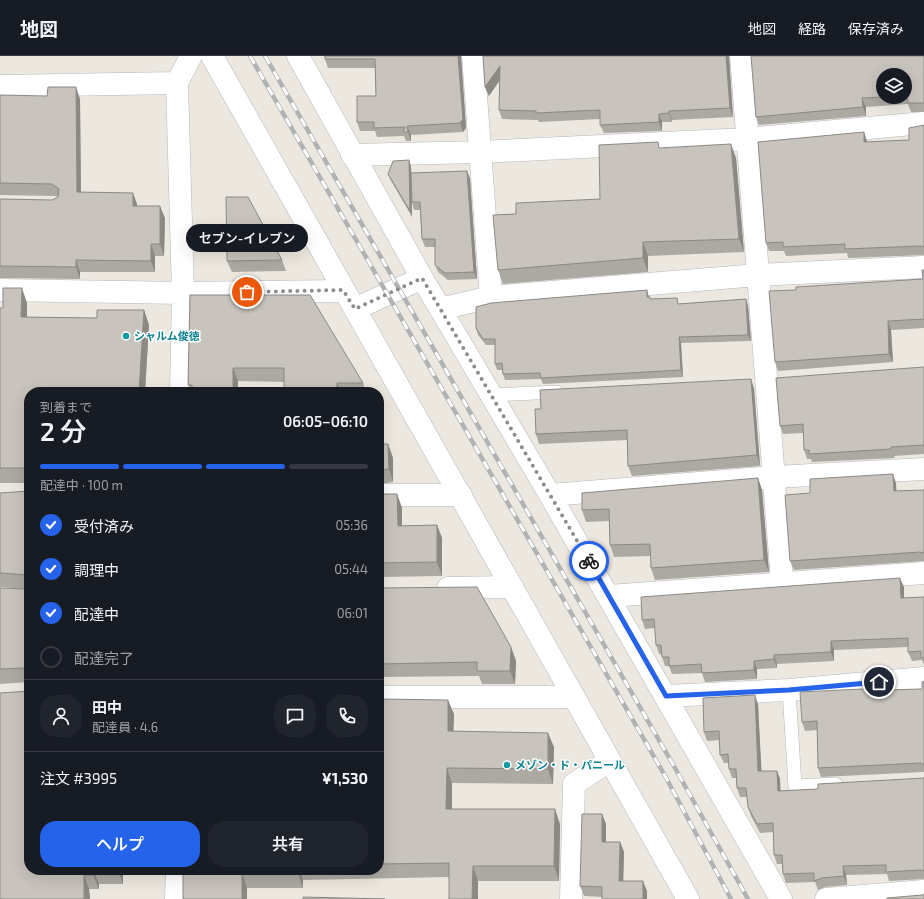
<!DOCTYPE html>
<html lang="ja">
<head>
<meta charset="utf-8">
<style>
	:root { --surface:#171b24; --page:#20242c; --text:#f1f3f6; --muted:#9ea1a6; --line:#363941; --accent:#2563eb }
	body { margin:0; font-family:"Exo 2","Noto Sans JP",sans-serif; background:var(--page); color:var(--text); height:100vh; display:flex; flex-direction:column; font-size:15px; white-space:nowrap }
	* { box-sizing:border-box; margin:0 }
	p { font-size:13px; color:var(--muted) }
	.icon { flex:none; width:22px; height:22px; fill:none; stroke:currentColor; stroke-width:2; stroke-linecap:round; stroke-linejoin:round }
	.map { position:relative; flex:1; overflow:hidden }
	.side { position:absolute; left:24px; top:331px; width:360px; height:488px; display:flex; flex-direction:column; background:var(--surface); border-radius:16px; box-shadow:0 4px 16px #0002 }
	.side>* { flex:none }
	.fabs { position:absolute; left:876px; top:12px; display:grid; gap:8px }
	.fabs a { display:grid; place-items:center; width:36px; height:36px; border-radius:50%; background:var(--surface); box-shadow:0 4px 16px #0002; font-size:20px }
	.pin { position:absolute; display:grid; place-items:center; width:34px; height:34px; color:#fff; margin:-17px; border:2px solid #fff; border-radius:50%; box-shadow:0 1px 4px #0007 }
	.courier { position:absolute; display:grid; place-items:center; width:40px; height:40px; margin:-20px; border:3px solid #2563eb; border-radius:50%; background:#fff; color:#222; box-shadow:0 1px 5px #0007 }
	.bubble { position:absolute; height:28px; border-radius:14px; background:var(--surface); box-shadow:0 4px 16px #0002; font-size:13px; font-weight:600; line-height:28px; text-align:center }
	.head em { font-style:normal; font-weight:600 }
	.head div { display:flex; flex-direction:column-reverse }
	.head { display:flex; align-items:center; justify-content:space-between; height:68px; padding:0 16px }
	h1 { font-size:26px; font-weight:600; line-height:30px }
	.bar { display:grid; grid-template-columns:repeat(4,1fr); gap:6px 4px; align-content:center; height:48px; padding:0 16px }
	.bar i { height:5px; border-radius:3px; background:var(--line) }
	.bar .selected { background:var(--accent) }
	.bar p { grid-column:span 4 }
	.line { display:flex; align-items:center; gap:10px; padding:0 16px; border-top:1px solid var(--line) }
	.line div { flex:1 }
	.round { display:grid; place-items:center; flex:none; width:42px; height:42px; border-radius:16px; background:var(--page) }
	ol { padding:0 16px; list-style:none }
	li { display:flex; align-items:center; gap:12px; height:44px }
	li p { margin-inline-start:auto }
	li .icon { padding:4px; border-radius:50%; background:var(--accent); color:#fff; stroke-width:4 }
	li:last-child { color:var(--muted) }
	li i { width:22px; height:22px; border:2px solid var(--line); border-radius:50% }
	.button { display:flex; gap:8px; margin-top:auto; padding:8px 16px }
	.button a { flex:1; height:46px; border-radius:16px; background:var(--accent); color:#fff; font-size:16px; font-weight:600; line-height:46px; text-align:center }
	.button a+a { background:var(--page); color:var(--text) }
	header { display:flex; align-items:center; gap:24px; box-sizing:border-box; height:56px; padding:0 20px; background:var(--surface); border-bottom:1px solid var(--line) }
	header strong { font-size:19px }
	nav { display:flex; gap:22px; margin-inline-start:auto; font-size:14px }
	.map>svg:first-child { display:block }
</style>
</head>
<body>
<header>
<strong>地図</strong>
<nav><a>地図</a><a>経路</a><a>保存済み</a></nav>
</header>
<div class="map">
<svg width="924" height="843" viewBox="0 0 924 843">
	<rect width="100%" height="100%" fill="#ede8df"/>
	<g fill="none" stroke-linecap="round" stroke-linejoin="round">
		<g stroke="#b3b7bb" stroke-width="14">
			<path id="service" d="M491 339 557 336
				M789 634 795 730 836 728"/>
		</g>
		<g stroke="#b3b7bb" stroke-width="23">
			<path id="minor" d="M298 0 422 222
				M473 0 491 241
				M741 0 782 526
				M0 30 177 27
				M352 99 480 96 747 83 924 67
				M0 234 183 237 343 235
				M355 253 422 222 550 439 781 843
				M440 253 491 241 758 219 924 211
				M181 336 183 237 177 27 191 0
				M379 439H461
				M550 439 774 421 924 413
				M448 532 512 531
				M609 540 924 517
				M666 640 789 634 924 622
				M379 641H574
				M176 843 177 814
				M571 843 574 728 609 705
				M826 843 924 835"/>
		</g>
		<g stroke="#b3b7bb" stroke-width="23">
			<path id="tertiary" d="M212 0 688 843"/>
		</g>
		<use href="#service" stroke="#fff" stroke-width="13"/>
		<use href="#minor" stroke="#fff" stroke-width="22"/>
		<use href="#tertiary" stroke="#fff" stroke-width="22"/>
		<g stroke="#b1b2b3" stroke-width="4.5">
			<path id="rail" d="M250 0 664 718 731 843
				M265 0 675 712 748 843"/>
		</g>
		<use href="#rail" stroke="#fff" stroke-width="3" stroke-dasharray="9" stroke-linecap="butt"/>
	</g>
	<path fill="#aca8a2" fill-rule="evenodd" d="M324 0H461L466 72 463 76 411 79V85H406L404 80 377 81 375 75H360L357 66 376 40 375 12H328L325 3V1Z
		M483 0H729L733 61 672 64V66H662V75L604 77 600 69V63L539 66 538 64 502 63 499 54 500 24 489 40 485 31Z
		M924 0V56H911L908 48 866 51V60L759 69 756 61ZM883 19H905V41H883Z
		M0 39 80 43 81 136 133 137 137 150 165 162 164 200H155V216H80V223L0 222V143L52 144 58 141 56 140 0 139Z
		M924 69V199L848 202 847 197 786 200 784 195H769L766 187 867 85V86L909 84Z
		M661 92 736 102 744 196 648 200V216L503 228 498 214 516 158 600 143Z
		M411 110 412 161 390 123 388 118Z
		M467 115 470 123 477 223 448 224 438 216 435 209V191H425L422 183 420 154H414L412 146Z
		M282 204 286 215 232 216 227 205Z
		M924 214V272L891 274 893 306 778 315 775 306 796 234 923 223Z
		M190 239 363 327 366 336H284V326L238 325V336H191L188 329Z
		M649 241 651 243 680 248 746 243 748 250 751 285 681 287 683 321 543 328 541 323 505 324 503 318 502 314H497L495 308V289H486L478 279 476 272Z
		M27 247V261L97 262 144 254 149 269 145 336H29V427H0V252H3Z
		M924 311V398L894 400 895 402 812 406 811 403H807L804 394 803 377 783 378 780 370Z
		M751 323 754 333 760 410 632 420 628 410 627 384 539 388 536 378 541 353Z
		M379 388H388L393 402V426L379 428Z
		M758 422 762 434 769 516 655 524 651 512V500L614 501 610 489 609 465 586 466 582 454Z
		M896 427V435L924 434V505L794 514 790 505 810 437Z
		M29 435V626L0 628V532L25 533 0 531V437Z
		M379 438H397L402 452V470L437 469 442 482V520L379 521Z
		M904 531V542L924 541V609L922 604 912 605 908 596V591L834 594V605L777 608V612L757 613V623L705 626 702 617 672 618 669 610H665L661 598H659L656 589 655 572 645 573 642 564Z
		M379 532 511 591 516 605 515 628H482L479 620 379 621Z
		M924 625V716L821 721 818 712 817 674 805 675 802 666 884 634 922 633Z
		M379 643 454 658 453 675 554 691 553 728 452 727V753L560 768 559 825H478V843H449V821L303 824V832H247V843H183V814H379Z
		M758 648 761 715H777L780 723V735L818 733 924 722V823L889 825 887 818 846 819 847 829 825 831 818 834 815 826 786 827 783 818 782 808H777L774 799V776L760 777 751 760 748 751 747 741H740L737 732 736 722H732L729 713V707H724L720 699V684L707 685 704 676Z
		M602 758 606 768V786H620L624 796 623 825 647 835V843L584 840 580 830Z
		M29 814H147V819H123V828H99V833H89L90 843H0Z"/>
	<path fill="#8c8884" d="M458 0H461L466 72 463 76 460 67Z
		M726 0H729L733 61 730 52Z
		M500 10 504 18 489 40 485 31Z
		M76 31 80 43 81 148 77 136Z
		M862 42 866 51V60L863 51Z
		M669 55 672 64V66L669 57Z
		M659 58 662 66V75L659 66Z
		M407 70 411 79V85L408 76Z
		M864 76 867 85V95L864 86Z
		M731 88 736 102 744 196 739 183Z
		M409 104 411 110 412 161 410 155Z
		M467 115 470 123 477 223 474 216Z
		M133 137 137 148V162L133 150Z
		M160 150 165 162 164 200 160 188Z
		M643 186 648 200V216L643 202Z
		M151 188 155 200V216L151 205Z
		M76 204 80 216V223L76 211Z
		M22 232 27 247V276L21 261Z
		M647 234 649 241V247L647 241Z
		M746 243 748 250 751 285 748 279Z
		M144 254 149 269 145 336H139Z
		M888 265 891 274 893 306 889 298Z
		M679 281 681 287 683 321 681 314Z
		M233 312 238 325V336H233Z
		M751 323 754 333 760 410 757 399Z
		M337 327 341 336H337Z
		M388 388 393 402V426L389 413Z
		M893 418 896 427 897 444 894 435Z
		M758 422 762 434 769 516 764 504Z
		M397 438 402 452V484L398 470Z
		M437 469 442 482V520L437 506Z
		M900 522 904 531V551L901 542Z
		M831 585 834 594V605L831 596Z
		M511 591 516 605 515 628 510 615Z
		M774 599 777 608V612L774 603Z
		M754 605 757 613V623L754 614Z
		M755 639 758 648 762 724 758 715Z
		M448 644 454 658 453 690 448 675Z
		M548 677 554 691 553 728 548 713Z
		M447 712 452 727V768L446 753Z
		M777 715 780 723 781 744 778 735Z
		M555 753 560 768 559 825 554 810Z
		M602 758 606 768V796L602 786Z
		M620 786 624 796 623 835 619 825Z
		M473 810 478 825V843H472Z
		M843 810 846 819 847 829 844 820Z
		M93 814 99 828V833L93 819Z
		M118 814H121L123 819V828Z
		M145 814H147V819Z
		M298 814H300L303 824V832L298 817Z
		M242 817 247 832V843H242Z
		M84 819 89 833 90 843H84Z
		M643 825 647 835V843H643Z"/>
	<path fill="#c8c3bc" stroke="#8c8884" d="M325 0H458L463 63 460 67 407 70 408 76H403L405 71 374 72V66H357V40H376L375 3H325Z
		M483 0H726L730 52 669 55V57L659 58V66L600 69V54L536 57V55L499 54 500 10 485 31Z
		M751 0H924V47H908L907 39H905V19H883V41L862 42 863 51 756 61Z
		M48 31H76L77 136 133 137V150H160V188H151V205L76 204V211L0 210V143L52 144 58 141 59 133 52 128 0 127V39L47 40Z
		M924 69V191L920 190 845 193V188L783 191V186L766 187 758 86 864 76V86L909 84V72Z
		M658 86 659 92 731 88 739 183 643 186V202L498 214 493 159 516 158V147L600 143 599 89Z
		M409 104 410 155 388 118 393 105Z
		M467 115 474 216 445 217 435 209V183H422L420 146H412L411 117Z
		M226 141H248L282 204 227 205Z
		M922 214H924V263L888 265 889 298 775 306 769 235 796 234V231L923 223Z
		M3 232H22L21 261 97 262V254H144L139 336H29V413L24 412H0V252H3Z
		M647 234V241H650V243L677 242 678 248 746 243 748 279 679 281 681 314 541 322 540 317 503 318 502 307 495 308V283H483L476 272V251L491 247Z
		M190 239H310L363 327H337V336H284V312H233V336H192V329H188Z
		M924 311V389L891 391V393L809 398V394H804L803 368 780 370 776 322Z
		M751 323 757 399 628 410 627 374 536 378 535 353H541L540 334Z
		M379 388H388L389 413 379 414Z
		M893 418 894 435 924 434V497L920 496 790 505 785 439 810 437V423Z
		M758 422 764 504 651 512 650 488 610 489 609 453 582 454V437Z
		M29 435V520L28 519 0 517V437Z
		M379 438H397L398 470 437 469V506L379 507Z
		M900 522 901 542 924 541V602L921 601V595L908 596V582L831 585V596L774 599V603L754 605V614L702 617 701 608 669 610V601H662L661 589H656L654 563 642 564 641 541Z
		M29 530V613L24 612 0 613V532L24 533Z
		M477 531 511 591 510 615H477V606L379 608V532Z
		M924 625V709L921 707 818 712 817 665 802 666 800 636 883 632V634L922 633V626Z
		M29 635V814H93V819H84V843H0V637Z
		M755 639 758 715H777L778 735 818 733V728L924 722V815L920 814 886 816V809L843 810 844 820 822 822 814 825V817L783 818 782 799H774L773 767 757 768 748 751 746 732H737L736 713H729L728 698 720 699 719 675 704 676 703 642Z
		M379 643 448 644V675L548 677V713L447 712 446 753H555L554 810H473L472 843H449V807L379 808Z
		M582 758H602V786H620L619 825H643V843H602V831L580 830Z
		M183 814H298V817H242V843H183Z
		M924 838V843H887V842L922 839Z
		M303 841 385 843H303Z"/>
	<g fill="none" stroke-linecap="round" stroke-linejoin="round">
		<path stroke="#8c8e8e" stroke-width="4" stroke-dasharray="0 7.2" d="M247 236 343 234 355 253 422 222 589 505"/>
		<path stroke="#2563eb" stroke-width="5" d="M589 505 666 640 789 634 879 626"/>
	</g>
	<g fill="#0f9aa8" stroke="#fff" stroke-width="1.5">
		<circle cx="126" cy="280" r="4"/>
		<circle cx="507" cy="709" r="4"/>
	</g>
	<g text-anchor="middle" stroke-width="3" stroke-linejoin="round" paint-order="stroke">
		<g font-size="11" font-weight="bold" fill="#0d838f" stroke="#fff" text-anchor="start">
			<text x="134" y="284">シャルム俊徳</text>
			<text x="515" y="713">メゾン・ド・パニール</text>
		</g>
	</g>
</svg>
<div class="fabs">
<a><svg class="icon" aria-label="layers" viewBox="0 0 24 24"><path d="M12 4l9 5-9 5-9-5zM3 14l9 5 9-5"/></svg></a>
</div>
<div class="pin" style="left:247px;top:236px;background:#ea580c"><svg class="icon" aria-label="bag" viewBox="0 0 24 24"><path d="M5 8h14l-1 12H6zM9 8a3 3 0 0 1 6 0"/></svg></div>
<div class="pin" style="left:879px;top:626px;background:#1f2937"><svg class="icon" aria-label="home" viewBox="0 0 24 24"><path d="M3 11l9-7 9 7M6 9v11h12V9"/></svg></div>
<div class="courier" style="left:589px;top:505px"><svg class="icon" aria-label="bike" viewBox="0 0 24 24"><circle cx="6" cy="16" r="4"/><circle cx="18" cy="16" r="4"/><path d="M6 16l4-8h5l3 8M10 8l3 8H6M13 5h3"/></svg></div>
<div class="bubble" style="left:186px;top:168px;width:122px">セブン-イレブン</div>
<section class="side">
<div class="head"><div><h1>2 分</h1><p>到着まで</p></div><em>06:05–06:10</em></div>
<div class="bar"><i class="selected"></i><i class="selected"></i><i class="selected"></i><i></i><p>配達中 · 100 m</p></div>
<ol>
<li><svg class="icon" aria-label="check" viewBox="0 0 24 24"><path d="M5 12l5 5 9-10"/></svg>受付済み<p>05:36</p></li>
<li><svg class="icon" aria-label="check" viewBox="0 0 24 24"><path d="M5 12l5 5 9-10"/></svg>調理中<p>05:44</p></li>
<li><svg class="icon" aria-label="check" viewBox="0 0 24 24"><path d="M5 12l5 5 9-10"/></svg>配達中<p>06:01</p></li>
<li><i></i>配達完了</li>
</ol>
<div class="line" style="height:72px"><a class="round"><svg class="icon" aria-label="person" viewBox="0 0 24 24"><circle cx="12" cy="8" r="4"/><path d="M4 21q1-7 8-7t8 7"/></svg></a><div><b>田中</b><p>配達員 · 4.6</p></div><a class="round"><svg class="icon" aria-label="chat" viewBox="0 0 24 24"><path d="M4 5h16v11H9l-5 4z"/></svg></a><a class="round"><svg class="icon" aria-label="phone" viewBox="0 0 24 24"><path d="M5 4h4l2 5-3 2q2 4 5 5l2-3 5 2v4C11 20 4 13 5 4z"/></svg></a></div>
<div class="line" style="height:52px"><div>注文 #3995</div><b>¥1,530</b></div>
<div class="button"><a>ヘルプ</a><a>共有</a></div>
</section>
</div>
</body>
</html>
